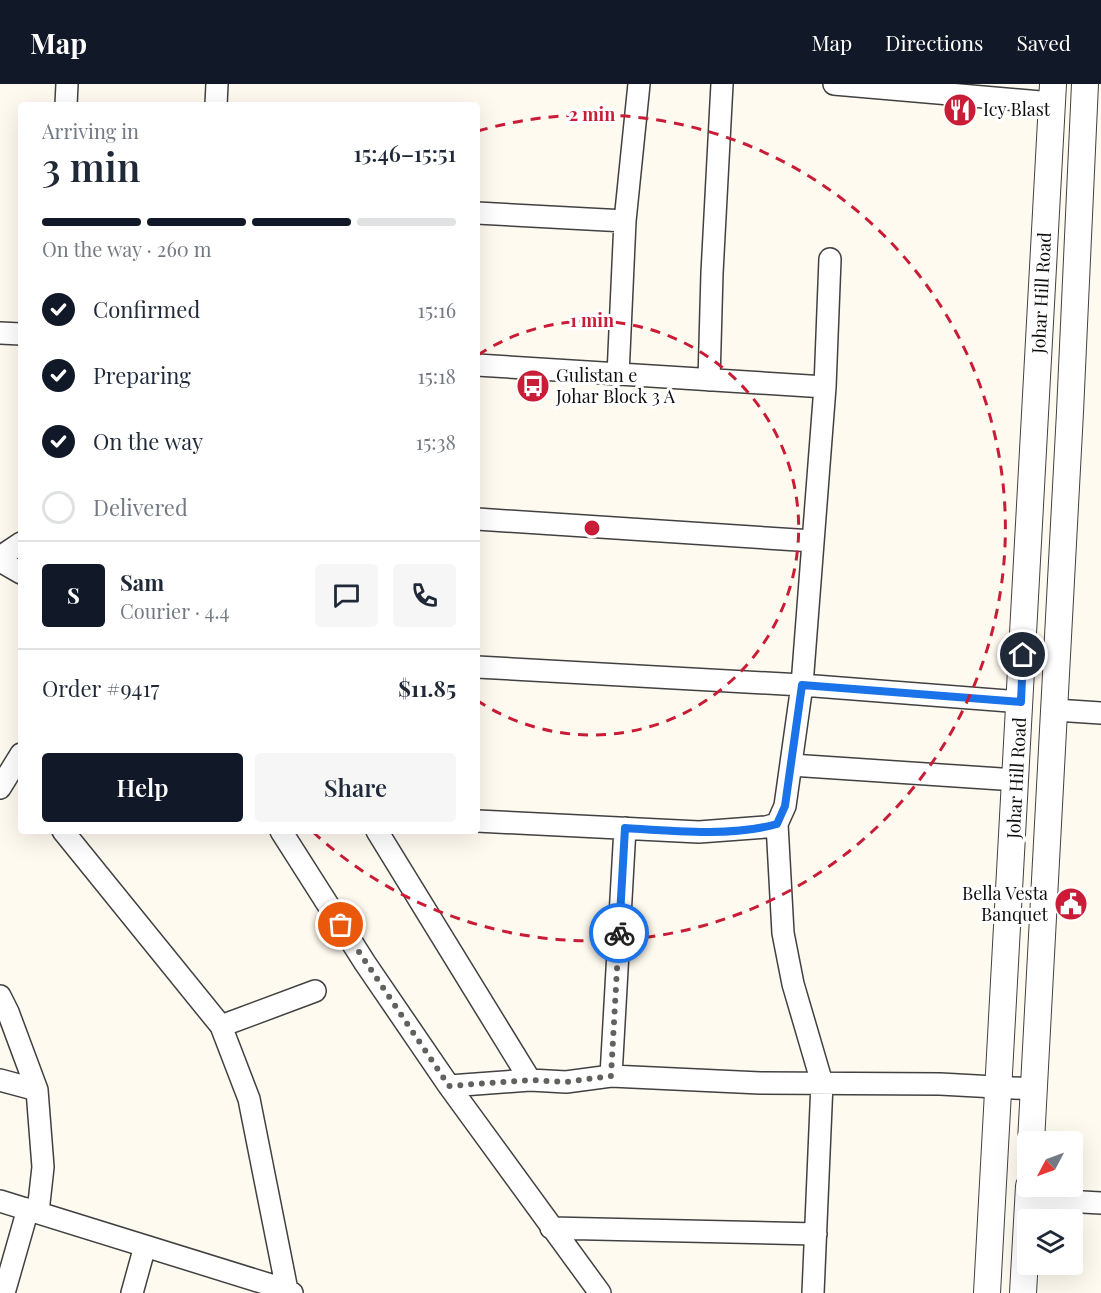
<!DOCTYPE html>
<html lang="en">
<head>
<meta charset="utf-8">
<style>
	:root { --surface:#fff; --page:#f6f6f7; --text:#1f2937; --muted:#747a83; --line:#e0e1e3; --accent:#111827 }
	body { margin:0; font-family:"Playfair Display",serif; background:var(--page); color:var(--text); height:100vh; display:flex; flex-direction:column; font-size:22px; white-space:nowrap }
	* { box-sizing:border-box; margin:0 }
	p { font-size:20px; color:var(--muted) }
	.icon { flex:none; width:33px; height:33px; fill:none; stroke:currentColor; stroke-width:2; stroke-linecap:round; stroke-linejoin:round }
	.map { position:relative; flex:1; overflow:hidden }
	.drawer { position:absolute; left:18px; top:18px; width:462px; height:732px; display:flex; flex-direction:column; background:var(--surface); border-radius:6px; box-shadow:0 6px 24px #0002 }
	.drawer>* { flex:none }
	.needle { width:39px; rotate:229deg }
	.controls { position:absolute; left:1017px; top:1047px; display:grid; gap:12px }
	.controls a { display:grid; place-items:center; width:66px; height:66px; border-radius:6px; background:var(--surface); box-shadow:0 6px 24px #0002; font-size:30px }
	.pin { position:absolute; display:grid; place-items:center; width:51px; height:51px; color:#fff; margin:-26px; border:3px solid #fff; border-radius:50%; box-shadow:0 2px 6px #0007 }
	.courier { position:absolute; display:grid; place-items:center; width:60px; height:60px; margin:-30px; border:4px solid #1a73e8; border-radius:50%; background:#fff; color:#222; box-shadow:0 2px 8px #0007 }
	.overview em { font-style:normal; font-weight:600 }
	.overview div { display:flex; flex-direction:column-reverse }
	.overview { display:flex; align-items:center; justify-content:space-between; height:102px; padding:0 24px }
	h1 { font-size:39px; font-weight:600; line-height:45px }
	.bar { display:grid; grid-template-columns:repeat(4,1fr); gap:9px 6px; align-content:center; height:72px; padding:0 24px }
	.bar i { height:8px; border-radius:4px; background:var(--line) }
	.bar .current { background:var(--accent) }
	.bar p { grid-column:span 4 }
	.line { display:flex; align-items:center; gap:15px; padding:0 24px; border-top:2px solid var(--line) }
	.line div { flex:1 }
	.round { display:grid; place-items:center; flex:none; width:63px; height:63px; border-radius:6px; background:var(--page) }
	ol { padding:0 24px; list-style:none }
	li { display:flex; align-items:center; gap:18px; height:66px }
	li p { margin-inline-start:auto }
	li .icon { padding:6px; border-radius:50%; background:var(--accent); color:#fff; stroke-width:4 }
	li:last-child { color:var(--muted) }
	li i { width:33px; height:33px; border:3px solid var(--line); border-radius:50% }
	.primary-button { display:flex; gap:12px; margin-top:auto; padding:12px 24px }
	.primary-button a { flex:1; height:69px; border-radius:6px; background:var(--accent); color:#fff; font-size:24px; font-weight:600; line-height:69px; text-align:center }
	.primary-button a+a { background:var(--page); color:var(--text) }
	header { display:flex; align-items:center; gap:36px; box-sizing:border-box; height:84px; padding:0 30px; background:var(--accent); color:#fff }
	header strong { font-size:28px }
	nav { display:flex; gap:33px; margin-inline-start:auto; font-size:21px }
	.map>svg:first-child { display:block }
</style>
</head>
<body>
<header>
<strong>Map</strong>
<nav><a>Map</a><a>Directions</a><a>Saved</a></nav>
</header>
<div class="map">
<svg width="1101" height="1209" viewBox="0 0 1101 1209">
	<rect width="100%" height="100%" fill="#fffaef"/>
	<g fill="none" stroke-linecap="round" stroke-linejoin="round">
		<g stroke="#414141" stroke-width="24">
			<path id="minor" d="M834 0 1052 19
				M66 21 67 0
				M216 21 217 0
				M477 129 625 137
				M0 249 21 250
				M477 281 825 303
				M618 291 625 137 639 0
				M709 296 712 189 722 0
				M477 435 813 457
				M0 473 21 459
				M0 477 21 489
				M477 583 802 601 1021 618
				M1055 626 1101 629
				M791 681 1016 696
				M0 704 21 670
				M477 737 699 748 766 743 777 740 785 722 802 601 825 303 830 175
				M777 740 783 849 793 900 822 999 813 1209
				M63 747 221 942 249 1015 287 1206 286 1209
				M281 747 365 879 449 1002 530 996
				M377 747 530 996 566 998 611 992 760 999 940 1000 1034 1005
				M0 912 8 928 37 1006 43 1083 38 1128
				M221 942 315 907
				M611 992 625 744
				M0 996 37 1006
				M449 1002 600 1209
				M1028 1115 1101 1119
				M0 1117 287 1206 292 1209
				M551 1144 816 1150
				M4 1209 28 1125
				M132 1209 145 1162"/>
		</g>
		<g stroke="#414141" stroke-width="28">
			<path id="tertiary" d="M1031 1058 1070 328 1085 0
				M987 1209 1053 0
				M1023 1209 1029 1102"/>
		</g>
		<use href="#minor" stroke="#fff" stroke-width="21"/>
		<use href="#tertiary" stroke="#fff" stroke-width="26"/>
	</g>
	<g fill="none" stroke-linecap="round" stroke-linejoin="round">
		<path stroke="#62615d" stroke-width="6" stroke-dasharray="0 10.8" d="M341 841 449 1002 530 996 566 998 611 992 619 849"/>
		<path stroke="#1a73e8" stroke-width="8" d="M619 849 625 744C672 747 731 753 777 740L785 722 802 601 1021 618 1023 571"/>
	</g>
	<g fill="none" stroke="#c91c37" stroke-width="3" stroke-dasharray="10 8">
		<path d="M478 271A207 207 0 1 1 478 617"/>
		<path d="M478 47A413 413 0 1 1 313 748"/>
	</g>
	<defs>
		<g id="restaurant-disc" transform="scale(1.725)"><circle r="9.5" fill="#c91c37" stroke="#fff"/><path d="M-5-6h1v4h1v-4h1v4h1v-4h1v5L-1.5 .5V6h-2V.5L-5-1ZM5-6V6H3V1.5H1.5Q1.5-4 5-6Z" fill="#fff"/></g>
		<g id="bus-disc" transform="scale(1.725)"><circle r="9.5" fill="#c91c37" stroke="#fff"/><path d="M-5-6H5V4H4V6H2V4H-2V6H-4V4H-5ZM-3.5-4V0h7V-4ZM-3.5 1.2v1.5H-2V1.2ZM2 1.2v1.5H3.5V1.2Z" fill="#fff"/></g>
		<g id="civic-disc" transform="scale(1.725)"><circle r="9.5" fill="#c91c37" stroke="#fff"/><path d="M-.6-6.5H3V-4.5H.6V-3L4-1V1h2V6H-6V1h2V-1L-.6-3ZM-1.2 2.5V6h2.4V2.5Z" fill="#fff"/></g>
	</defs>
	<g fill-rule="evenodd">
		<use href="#restaurant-disc" x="960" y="26"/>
		<use href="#bus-disc" x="533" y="302"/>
		<use href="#civic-disc" x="1071" y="820"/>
	</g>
	<g text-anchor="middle" stroke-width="6" stroke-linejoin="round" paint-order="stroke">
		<g font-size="18" fill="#0e0e0e" stroke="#fff" text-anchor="start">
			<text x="983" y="32">Icy Blast</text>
			<text x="556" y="298">Gulistan e<tspan x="556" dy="21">Johar Block 3 A</tspan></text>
			<text x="1048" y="816" text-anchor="end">Bella Vesta<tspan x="1048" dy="21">Banquet</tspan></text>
		</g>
		<g font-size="18" fill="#0e0e0e" stroke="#fff">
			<text transform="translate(1042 209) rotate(-87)" y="6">Johar Hill Road</text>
			<text transform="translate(1017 694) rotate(-87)" y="6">Johar Hill Road</text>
		</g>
	</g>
	<circle cx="592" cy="444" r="9" fill="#c91c37" stroke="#fff" stroke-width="3"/>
	<g font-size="18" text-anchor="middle" font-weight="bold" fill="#c91c37" stroke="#fff" stroke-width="6" stroke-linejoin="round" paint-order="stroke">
		<text x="592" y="37">2 min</text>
		<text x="592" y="243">1 min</text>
	</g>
</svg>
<div class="controls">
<a><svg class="needle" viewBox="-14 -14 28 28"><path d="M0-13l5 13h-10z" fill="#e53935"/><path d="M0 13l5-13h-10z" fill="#747a83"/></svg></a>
<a><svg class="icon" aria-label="layers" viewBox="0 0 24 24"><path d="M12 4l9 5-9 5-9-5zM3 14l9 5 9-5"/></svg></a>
</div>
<div class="pin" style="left:341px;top:841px;background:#ea580c"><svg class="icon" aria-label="bag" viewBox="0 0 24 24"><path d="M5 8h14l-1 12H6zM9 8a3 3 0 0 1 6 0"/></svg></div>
<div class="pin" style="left:1023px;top:571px;background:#1f2937"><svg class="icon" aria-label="home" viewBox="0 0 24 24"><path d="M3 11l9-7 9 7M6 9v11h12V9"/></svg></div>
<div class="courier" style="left:619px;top:849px"><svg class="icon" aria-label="bike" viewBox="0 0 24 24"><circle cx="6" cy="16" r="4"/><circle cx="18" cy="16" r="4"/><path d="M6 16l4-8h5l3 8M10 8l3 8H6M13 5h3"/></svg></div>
<section class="drawer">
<div class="overview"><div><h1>3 min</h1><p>Arriving in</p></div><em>15:46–15:51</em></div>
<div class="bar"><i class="current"></i><i class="current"></i><i class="current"></i><i></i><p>On the way · 260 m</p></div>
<ol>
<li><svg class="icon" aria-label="check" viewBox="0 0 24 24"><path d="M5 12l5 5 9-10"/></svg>Confirmed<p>15:16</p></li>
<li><svg class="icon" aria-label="check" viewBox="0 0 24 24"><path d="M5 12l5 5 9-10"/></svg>Preparing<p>15:18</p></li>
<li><svg class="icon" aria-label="check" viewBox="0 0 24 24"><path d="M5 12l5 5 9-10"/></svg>On the way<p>15:38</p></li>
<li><i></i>Delivered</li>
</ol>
<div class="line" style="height:108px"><b class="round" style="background:var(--accent);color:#fff">S</b><div><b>Sam</b><p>Courier · 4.4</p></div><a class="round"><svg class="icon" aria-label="chat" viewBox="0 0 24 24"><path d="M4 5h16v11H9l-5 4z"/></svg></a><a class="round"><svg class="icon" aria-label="phone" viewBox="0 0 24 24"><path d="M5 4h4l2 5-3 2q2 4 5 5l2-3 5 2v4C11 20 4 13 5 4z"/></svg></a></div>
<div class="line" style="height:78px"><div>Order #9417</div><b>$11.85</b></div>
<div class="primary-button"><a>Help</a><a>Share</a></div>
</section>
</div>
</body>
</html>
